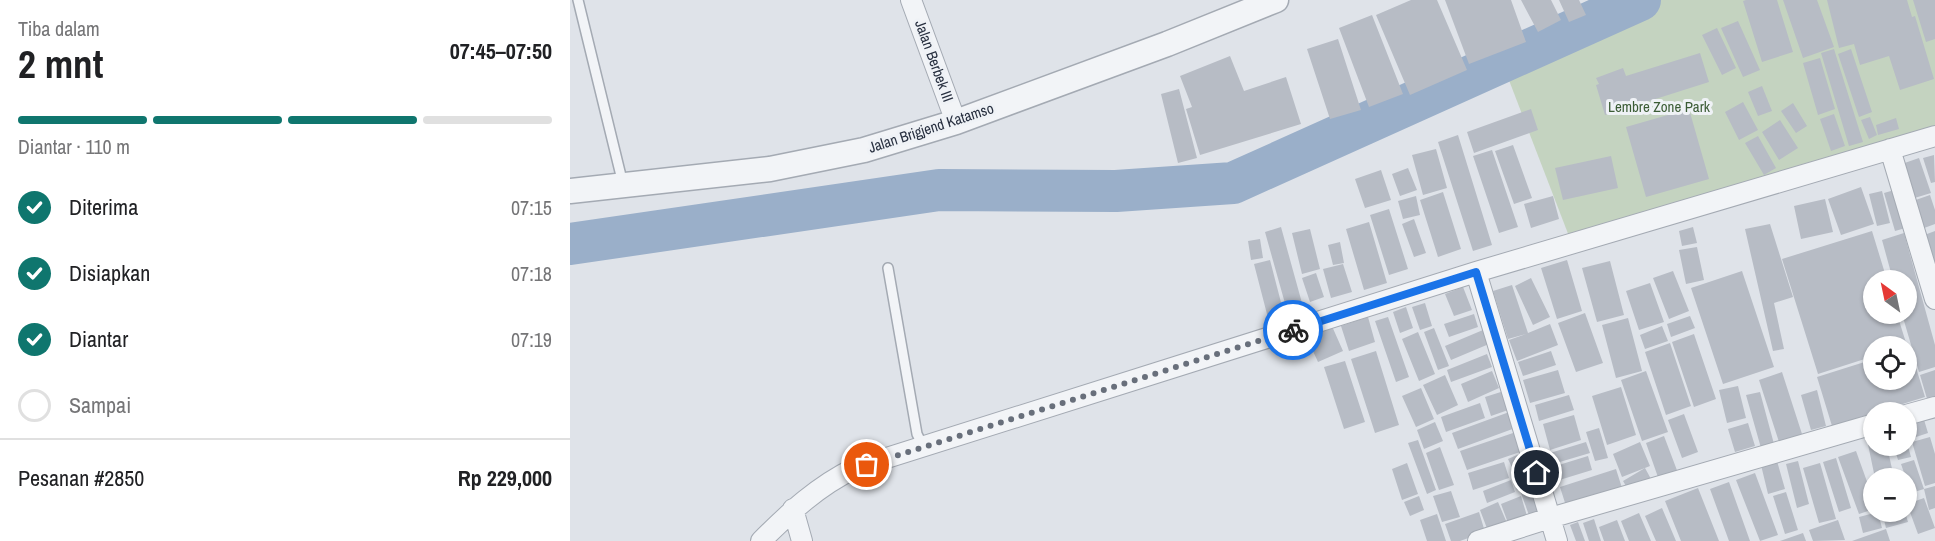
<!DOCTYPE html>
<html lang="id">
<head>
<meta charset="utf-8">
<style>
	:root { --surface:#fff; --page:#f6f6f6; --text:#202124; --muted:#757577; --line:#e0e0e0; --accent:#0f766e }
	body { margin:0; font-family:"Archivo Narrow",sans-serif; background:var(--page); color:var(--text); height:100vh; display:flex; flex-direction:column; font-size:22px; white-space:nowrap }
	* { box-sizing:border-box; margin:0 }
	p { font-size:20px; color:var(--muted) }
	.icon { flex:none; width:33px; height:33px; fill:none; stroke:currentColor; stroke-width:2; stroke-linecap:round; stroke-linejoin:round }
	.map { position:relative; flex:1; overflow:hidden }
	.sheet { display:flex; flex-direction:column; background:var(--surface); width:570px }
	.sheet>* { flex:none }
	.needle { width:39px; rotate:327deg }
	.fabs { position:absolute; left:1293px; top:270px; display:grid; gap:12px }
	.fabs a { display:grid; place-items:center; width:54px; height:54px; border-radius:50%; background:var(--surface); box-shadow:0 2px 4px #0004; font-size:30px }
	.pin { position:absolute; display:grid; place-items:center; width:51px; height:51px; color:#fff; margin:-26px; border:3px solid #fff; border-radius:50%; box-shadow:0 2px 6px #0007 }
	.courier { position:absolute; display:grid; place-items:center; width:60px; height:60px; margin:-30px; border:4px solid #1a73e8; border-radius:50%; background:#fff; color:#222; box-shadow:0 2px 8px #0007 }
	.summary em { font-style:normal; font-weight:700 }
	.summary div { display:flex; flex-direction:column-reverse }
	.summary { display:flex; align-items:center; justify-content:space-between; height:102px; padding:0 18px }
	h1 { font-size:39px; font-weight:700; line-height:45px }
	.bar { display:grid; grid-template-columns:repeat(4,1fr); gap:9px 6px; align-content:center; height:72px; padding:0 18px }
	.bar i { height:8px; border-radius:4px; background:var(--line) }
	.bar .current { background:var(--accent) }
	.bar p { grid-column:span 4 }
	.line { display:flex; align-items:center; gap:15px; padding:0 18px; border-top:2px solid var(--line) }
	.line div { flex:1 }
	ol { padding:0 18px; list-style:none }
	li { display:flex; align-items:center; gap:18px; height:66px }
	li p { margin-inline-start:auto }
	li .icon { padding:6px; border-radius:50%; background:var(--accent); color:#fff; stroke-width:4 }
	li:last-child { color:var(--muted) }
	li i { width:33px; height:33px; border:3px solid var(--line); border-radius:50% }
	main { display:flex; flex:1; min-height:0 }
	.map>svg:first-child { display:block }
</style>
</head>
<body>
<main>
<section class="sheet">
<div class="summary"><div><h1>2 mnt</h1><p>Tiba dalam</p></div><em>07:45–07:50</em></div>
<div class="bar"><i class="current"></i><i class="current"></i><i class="current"></i><i></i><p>Diantar · 110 m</p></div>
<ol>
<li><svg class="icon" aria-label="check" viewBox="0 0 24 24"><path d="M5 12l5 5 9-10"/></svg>Diterima<p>07:15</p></li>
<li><svg class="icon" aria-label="check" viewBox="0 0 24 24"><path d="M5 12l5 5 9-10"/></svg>Disiapkan<p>07:18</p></li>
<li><svg class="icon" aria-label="check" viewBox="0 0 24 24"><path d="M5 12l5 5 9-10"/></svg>Diantar<p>07:19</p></li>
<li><i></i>Sampai</li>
</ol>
<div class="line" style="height:78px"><div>Pesanan #2850</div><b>Rp 229,000</b></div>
</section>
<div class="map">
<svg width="1365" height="541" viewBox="0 0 1365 541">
	<rect width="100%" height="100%" fill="#dfe3e9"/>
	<path fill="#c4d3c0" d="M1066 0H1365V134L1002 244 932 62Z"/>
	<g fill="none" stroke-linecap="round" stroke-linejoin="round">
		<path stroke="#9aafc9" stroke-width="42" d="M0 244 369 190 546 191 663 183 1070 0"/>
	</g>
	<path fill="#b7bcc5" d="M841 0H867L897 70 840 95 806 15Z
		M875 0H941L956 42 899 64Z
		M951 0H981L991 20 968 32Z
		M989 0H1009L1016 15 999 22Z
		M1176 0H1207L1223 52 1192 62 1173 1Z
		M1213 0H1247L1264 47 1233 58Z
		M1257 0H1337L1342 17 1345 16 1364 79 1330 90 1319 56 1290 65 1284 44 1269 48Z
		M1343 0H1365V39L1356 42Z
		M802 15 833 94 799 107 769 28Z
		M1168 21 1190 70 1173 77 1151 28Z
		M1147 28 1166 68 1152 75 1132 35Z
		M768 39 791 110 760 119 737 49Z
		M1264 49 1293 142 1279 146 1251 53Z
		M1281 49 1302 112 1289 117 1268 54Z
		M1130 53 1139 82 1035 115 1026 85 1029 84 1026 78 1053 68 1056 76Z
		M660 56 674 91 716 77 731 124 630 155 616 109 622 107 610 76Z
		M1250 58 1265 109 1248 115 1233 63Z
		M1192 86 1202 111 1188 116 1178 92Z
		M609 89 627 158 608 163 591 94Z
		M1173 102 1188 130 1169 140 1155 112Z
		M1223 103 1237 126 1226 133 1211 111Z
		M961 109 968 130 904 153 897 132Z
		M1119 109 1139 179 1076 197 1056 127Z
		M1264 114 1275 146 1261 151 1250 119Z
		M1300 117 1307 135 1299 139 1291 120Z
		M1326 118 1329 129 1308 135 1306 125Z
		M1210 120 1228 148 1209 160 1192 132Z
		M888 135 922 245 903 251 868 142Z
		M1188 136 1206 168 1194 175 1175 143Z
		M943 145 962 198 944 204 925 151Z
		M866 149 877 188 853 195 842 155Z
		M922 150 948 227 929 233 903 156Z
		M1364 155 1365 182 1361 183 1353 158Z
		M1041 156 1048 188 993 200 985 168Z
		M1349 158 1361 193 1338 200 1326 166Z
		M838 168 847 190 830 196 822 174Z
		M811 170 821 200 795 208 785 179Z
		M1291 187 1304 224 1271 235 1258 199Z
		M1328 189 1339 227 1325 231 1314 193Z
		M1312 191 1320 223 1307 226 1299 194Z
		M873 192 891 249 868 257 850 200Z
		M1360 195 1365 210V224L1346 231 1337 203Z
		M846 196 850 215 833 219 828 201Z
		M983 196 989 219 961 228 954 204Z
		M1255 199 1263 232 1231 239 1224 206Z
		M819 209 838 269 819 275 800 215Z
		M844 219 856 253 844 257 832 224Z
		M799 222 817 283 794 290 776 229Z
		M1200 224 1223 297 1204 303 1214 349 1203 351 1175 229Z
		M711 227 732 303 716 307 695 232Z
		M1123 227 1127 243 1112 246 1109 231Z
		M740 229 750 269 732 274 722 233Z
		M1302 231 1317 280H1304V314H1327L1337 346H1304V356L1248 374 1212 259Z
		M1365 231V278L1349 237Z
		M1334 233 1365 345V367L1349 372 1332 314H1336V280H1323L1312 240Z
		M690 239 693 258 681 260 678 241Z
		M770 242 774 263 763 265 758 245Z
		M1127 247 1134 280 1116 284 1109 250Z
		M700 260 714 314 698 318 684 264Z
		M997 260 1012 311 987 319 971 268Z
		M1040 261 1054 315 1027 322 1012 268Z
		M773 264 782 292 761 298 753 269Z
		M1103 271 1119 311 1099 319 1083 278Z
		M1172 271 1204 367 1153 384 1121 288Z
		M746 273 754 297 740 302 732 278Z
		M961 278 980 317 963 325 945 286Z
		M1080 283 1094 322 1069 330 1056 291Z
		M942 285 958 333 980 324 988 345 947 361 939 340 956 334 938 339 923 291Z
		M893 287 902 310 884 316 875 294Z
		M855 303 862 326 850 330 842 307Z
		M836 307 843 328 830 333 823 312Z
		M1015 313 1033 363 1006 372 988 323Z
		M904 314 908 327 879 337 874 324Z
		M1120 316 1125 328 1101 337 1097 324Z
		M798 317 805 342 779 351 771 326Z
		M818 317 839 377 826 382 805 321Z
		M1058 318 1072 371 1046 378 1032 325Z
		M761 324 773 351 748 362 736 336Z
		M1092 326 1098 341 1075 349 1070 335Z
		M864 328 879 366 868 370 854 332Z
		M913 330 919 344 881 360 875 346Z
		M848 332 865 374 849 381 832 339Z
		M1124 334 1146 399 1124 407 1102 342Z
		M1100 343 1121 406 1096 415 1075 352Z
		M1340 348 1355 397 1262 426 1247 377 1304 359V380H1336V349Z
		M806 351 829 425 805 433 781 359Z
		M981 351 986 365 953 376 948 362Z
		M917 354 922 367 881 382 877 370Z
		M775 361 795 422 774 429 754 367Z
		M988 370 995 393 960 403 953 380Z
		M1365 370V400L1358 402 1350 375Z
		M922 371 929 388 898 402 891 384Z
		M1076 371 1098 432 1072 441 1051 380Z
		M1212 372 1232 434 1209 442 1189 380Z
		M875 375 888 405 867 415 853 385Z
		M1168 386 1176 418 1157 423 1149 390Z
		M1051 387 1066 435 1037 445 1022 396Z
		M851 388 864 419 846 427 832 396Z
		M1247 390 1256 426 1241 430 1231 395Z
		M934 391 941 409 921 416 915 397Z
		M1190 392 1204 444 1191 448 1176 395Z
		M999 395 1004 410 969 421 965 405Z
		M910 403 915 418 876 432 871 417Z
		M942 411 948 427 888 449 882 433Z
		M1352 413 1358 433 1343 438 1337 418Z
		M1114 414 1128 452 1112 458 1098 420Z
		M1004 415 1011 440 980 450 973 424Z
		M865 422 873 441 854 449 847 430Z
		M1178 423 1185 446 1165 452 1158 429Z
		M1029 428 1038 458 1025 461 1016 432Z
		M946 432 953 451 897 470 890 451Z
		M1304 433V446H1317L1324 478H1305L1296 435Z
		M1094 436 1108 473 1089 480 1076 443Z
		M1360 437 1365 454V483L1355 486 1342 442Z
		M848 440 866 490 857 494 838 443Z
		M1016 442 1020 453 983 464 980 453Z
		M1070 442 1080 466 1052 477 1043 454Z
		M1324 446H1338L1341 457 1328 460Z
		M870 447 884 485 869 490 856 453Z
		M956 451 964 469 946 476 938 459Z
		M1286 451 1304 501V509L1289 514 1268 457Z
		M1018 456 1022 470 983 482 979 468Z
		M1266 458 1281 508 1269 512 1253 462Z
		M1344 460 1354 489 1341 493 1331 464Z
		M1207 461 1215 489 1198 494 1191 465Z
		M1228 461 1239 504 1227 508 1216 464Z
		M934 462 939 478 903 490 898 473Z
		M837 463 848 494 832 500 822 469Z
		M1250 463 1266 519 1249 523 1233 468Z
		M1075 468 1081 479 1059 491 1053 481Z
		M1046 469 1052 488 996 506 990 487Z
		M965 473 968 483 947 490 943 481Z
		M1185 473 1208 535 1190 541 1166 480Z
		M941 480 945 492 917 503 913 491Z
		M1159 482 1180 541H1159L1140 489Z
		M1365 486V508L1359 510 1354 489Z
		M970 487 978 512 960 518 951 493Z
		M1128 488 1149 541H1111L1095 501Z
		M881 491 890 517 872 522 863 496Z
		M1216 492 1228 530 1215 534 1203 496Z
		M849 496 854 510 840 516 834 502Z
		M951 496 957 516 938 523 931 504Z
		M1354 498 1365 528 1348 534 1337 504Z
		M928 502 937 523 918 531 910 510Z
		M1092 508 1106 541H1086L1075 516Z
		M909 512 915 532 890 541H881L875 524Z
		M1308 512 1312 528 1293 533 1289 517Z
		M1312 512H1335L1338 522 1316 528Z
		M1069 513 1081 541H1059L1051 521Z
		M867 514 876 541H857L850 520Z
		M1024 519 1031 541H1019L1013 523Z
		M1047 520 1055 541H1034L1029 527Z
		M1268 520 1275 540 1243 541 1239 530Z
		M1008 522 1015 541H1006L1000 525Z
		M1316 529 1320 541H1282Z
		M1233 533 1236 541H1210Z"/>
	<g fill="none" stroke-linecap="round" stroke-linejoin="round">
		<g stroke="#a4aab3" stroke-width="12">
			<path id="service" d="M8 0 53 184
				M318 268 347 434 354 448"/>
		</g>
		<g stroke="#a4aab3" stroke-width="22">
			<path id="minor" d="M341 0 386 122
				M1320 149 1365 299
				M906 272 987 541
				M1336 415 1365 407
				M223 509 232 541
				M191 541C220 512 248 486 285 468L906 272 1365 136
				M908 541 980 518 1304 424"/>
		</g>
		<g stroke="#a4aab3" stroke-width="27">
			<path id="tertiary" d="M0 191 200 169 294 150 386 122 597 44 706 0"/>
		</g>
		<use href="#service" stroke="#f2f4f7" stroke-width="9"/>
		<use href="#minor" stroke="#f2f4f7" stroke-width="20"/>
		<use href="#tertiary" stroke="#f2f4f7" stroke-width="24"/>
	</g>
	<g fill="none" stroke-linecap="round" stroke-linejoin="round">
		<path stroke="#686f7b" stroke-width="6" stroke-dasharray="0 10.8" d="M297 465 723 330"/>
		<path stroke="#1a73e8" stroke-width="8" d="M723 330 906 272 967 473"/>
	</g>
	<g text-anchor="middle" stroke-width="6" stroke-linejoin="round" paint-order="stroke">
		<g font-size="15" fill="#283040" stroke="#eff2f6">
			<text transform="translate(364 61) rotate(70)" y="5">Jalan Berbek III</text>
			<text transform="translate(361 128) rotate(-18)" y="5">Jalan Brigjend Katamso</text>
		</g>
		<g font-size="15" fill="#3b5c35" stroke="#eff2f6">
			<text x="1089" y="112">Lembre Zone Park</text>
		</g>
	</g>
</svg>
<div class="fabs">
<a><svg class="needle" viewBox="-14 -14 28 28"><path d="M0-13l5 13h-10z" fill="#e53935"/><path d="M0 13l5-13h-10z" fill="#757577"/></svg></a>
<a><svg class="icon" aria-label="locate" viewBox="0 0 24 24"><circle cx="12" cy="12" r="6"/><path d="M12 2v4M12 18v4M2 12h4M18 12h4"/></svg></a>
<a>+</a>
<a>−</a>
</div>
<div class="pin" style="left:297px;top:465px;background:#ea580c"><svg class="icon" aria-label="bag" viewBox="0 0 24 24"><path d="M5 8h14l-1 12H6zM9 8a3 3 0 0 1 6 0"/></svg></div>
<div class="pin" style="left:967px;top:473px;background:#1f2937"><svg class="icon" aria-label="home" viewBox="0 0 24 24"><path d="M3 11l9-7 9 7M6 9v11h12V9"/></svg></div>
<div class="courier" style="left:723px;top:330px"><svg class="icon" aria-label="bike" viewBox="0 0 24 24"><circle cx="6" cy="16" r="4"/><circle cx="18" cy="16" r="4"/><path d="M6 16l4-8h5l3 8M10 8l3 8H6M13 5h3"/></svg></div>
</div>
</main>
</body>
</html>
